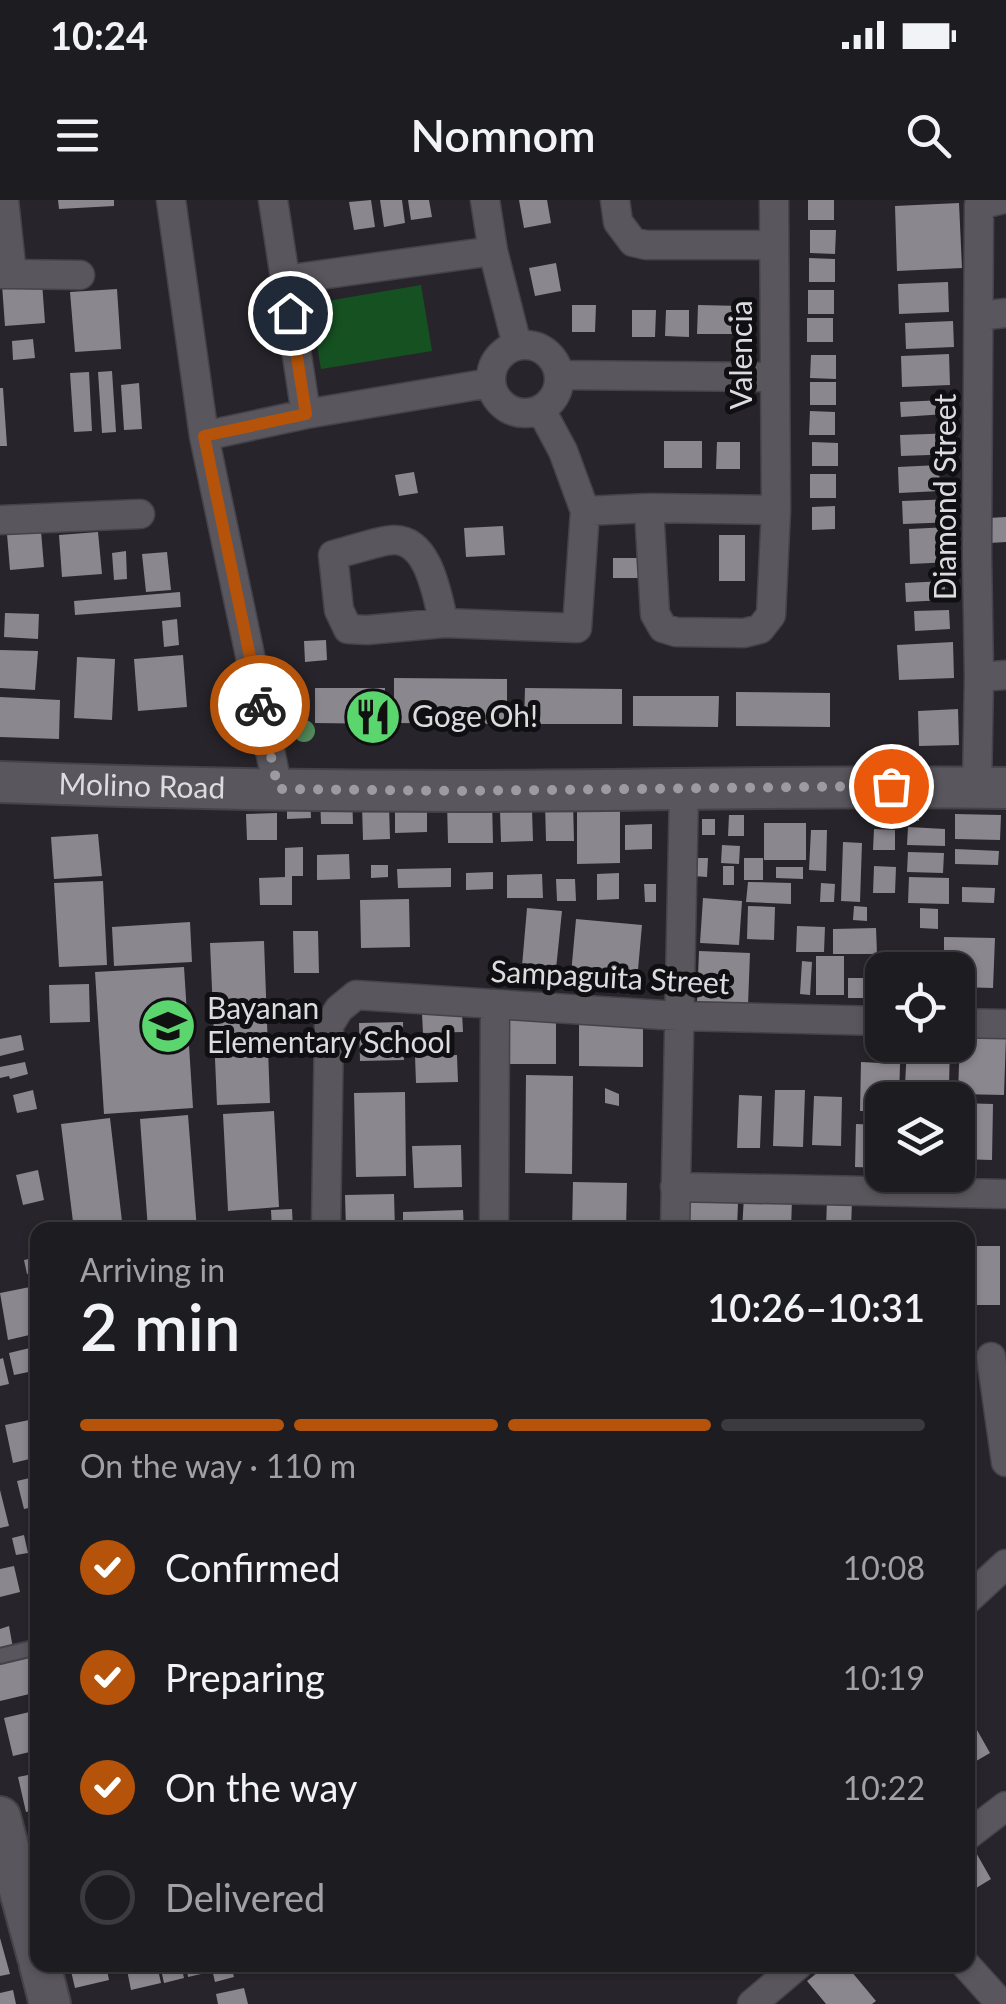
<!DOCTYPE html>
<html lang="en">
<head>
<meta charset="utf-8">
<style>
	:root { --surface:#1d1c20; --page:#2a292d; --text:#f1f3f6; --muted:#a0a1a5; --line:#3b3a3e; --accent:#b45309 }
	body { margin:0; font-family:Lato,sans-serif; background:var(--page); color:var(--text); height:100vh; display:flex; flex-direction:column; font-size:38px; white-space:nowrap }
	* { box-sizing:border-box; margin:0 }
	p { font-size:32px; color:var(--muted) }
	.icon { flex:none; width:55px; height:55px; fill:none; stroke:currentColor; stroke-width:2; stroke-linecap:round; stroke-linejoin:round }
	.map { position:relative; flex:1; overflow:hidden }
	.panel { position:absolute; left:30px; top:1022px; width:945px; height:750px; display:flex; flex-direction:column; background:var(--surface); border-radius:20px; box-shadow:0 2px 8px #0004,0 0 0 2px var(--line) }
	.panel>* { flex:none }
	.tools { position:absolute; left:865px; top:752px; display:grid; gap:20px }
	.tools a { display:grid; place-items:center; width:110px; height:110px; border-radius:20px; background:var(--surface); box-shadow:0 2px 8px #0004,0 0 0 2px var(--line); font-size:50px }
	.pin { position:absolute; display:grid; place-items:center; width:85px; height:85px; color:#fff; margin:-42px; border:5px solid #fff; border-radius:50%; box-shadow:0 2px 10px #0007 }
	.courier { position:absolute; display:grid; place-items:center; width:100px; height:100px; margin:-50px; border:8px solid #b45309; border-radius:50%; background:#fff; color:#222; box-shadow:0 2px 12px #0007 }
	.headline em { font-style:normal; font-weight:600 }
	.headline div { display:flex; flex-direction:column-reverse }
	.headline { display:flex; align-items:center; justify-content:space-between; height:170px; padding:0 50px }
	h1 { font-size:65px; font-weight:600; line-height:75px }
	.bar { display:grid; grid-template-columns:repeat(4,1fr); gap:15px 10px; align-content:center; height:120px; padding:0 50px }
	.bar i { height:12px; border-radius:8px; background:var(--line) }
	.bar .selected { background:var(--accent) }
	.bar p { grid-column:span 4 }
	ol { padding:0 50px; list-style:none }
	li { display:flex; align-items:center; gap:30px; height:110px }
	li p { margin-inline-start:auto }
	li .icon { padding:10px; border-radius:50%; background:var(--accent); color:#fff; stroke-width:4 }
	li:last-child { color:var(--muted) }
	li i { width:55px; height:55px; border:5px solid var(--line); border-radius:50% }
	.status { display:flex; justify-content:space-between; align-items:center; height:70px; padding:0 50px; background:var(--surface); direction:ltr }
	.status svg { height:28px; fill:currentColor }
	header { display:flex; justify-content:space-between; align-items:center; height:130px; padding:0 50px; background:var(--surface); font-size:45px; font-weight:600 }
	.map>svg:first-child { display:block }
</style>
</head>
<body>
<div class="status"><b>10:24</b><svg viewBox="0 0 49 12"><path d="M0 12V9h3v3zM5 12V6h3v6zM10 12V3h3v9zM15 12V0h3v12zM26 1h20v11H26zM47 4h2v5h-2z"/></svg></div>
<header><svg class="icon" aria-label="menu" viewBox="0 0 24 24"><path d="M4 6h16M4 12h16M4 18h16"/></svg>Nomnom<svg class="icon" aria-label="search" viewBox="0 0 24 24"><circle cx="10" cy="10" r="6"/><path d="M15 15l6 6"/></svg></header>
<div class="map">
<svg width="1006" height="1804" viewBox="0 0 1006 1804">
	<rect width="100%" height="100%" fill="#27252b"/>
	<path fill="#165221" d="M421 85 432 151 321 169 310 104Z"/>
	<path fill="#8a878e" d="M58 0H114V6L59 9Z
		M371 0 375 27 354 30 349 2Z
		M380 0H402L405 23 384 27Z
		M408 0H429L432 17 411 20Z
		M519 0H547L551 23 524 28Z
		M808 0H834V20H808Z
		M959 3 962 68 897 71 895 6Z
		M810 30H836L835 54 810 53Z
		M809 58 835 59V82H809Z
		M556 63 561 91 535 96 529 68Z
		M42 82 45 123 5 126 2 85Z
		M948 82 949 112 899 114 898 84Z
		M117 89 121 149 75 152 70 92Z
		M808 90H834V114H808Z
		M572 105H596L595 132H572Z
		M698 105 742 106V134H697Z
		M632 110H656L655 137H632Z
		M666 110H689V137L665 136Z
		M807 118H833V142H807Z
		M953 121 954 147 906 149 905 123Z
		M33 139 35 158 13 160 12 141Z
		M949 154 950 185 902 187 901 156Z
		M811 155H836V179L810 178Z
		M112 171 116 232 102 233 98 172Z
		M89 172 92 231 74 232 70 173Z
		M810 182H836V205H810Z
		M139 183 142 229 124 230 121 185Z
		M0 188H3L7 246H0Z
		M945 200 946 214 901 217 900 202Z
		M810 211 835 212V235H809Z
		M957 233V254L901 256 900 235Z
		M664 241H702V268H664Z
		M717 242H740V269H716Z
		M812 242 838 243V266H812Z
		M939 265 940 291 899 293 898 267Z
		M414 272 418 293 399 296 395 275Z
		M810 274H836V298H810Z
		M954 299 955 322 903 324 902 301Z
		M835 306V329L812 330V307Z
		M1006 317V342L989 343 988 318Z
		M40 319 44 367 10 370 6 322Z
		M503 326 505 355 466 357 464 328Z
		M950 327 952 362 910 364 909 329Z
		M98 332 102 374 62 377 59 335Z
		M719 335H745V381H719Z
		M126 351 127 379 114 380 112 353Z
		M167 352 171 390 146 392 142 354Z
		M613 358H638V378H613Z
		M945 381V400L906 402 905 383Z
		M180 392 181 407 75 415 74 401Z
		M949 410 950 429 915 431 914 411Z
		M5 413 39 414 38 439 4 437Z
		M177 419 179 445 164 447 162 421Z
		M326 440 327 460 305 462 304 441Z
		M953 442 954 478 899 480 897 445Z
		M0 450 38 451 35 490 0 488Z
		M183 455 187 507 138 511 134 459Z
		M77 457 115 459 112 520 74 518Z
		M394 478 507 479V524L394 523Z
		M315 488H385L384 524 315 523Z
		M525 488 622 489V524H524Z
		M736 492 830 493V527L736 526Z
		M633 496H719L718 527 633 526Z
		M0 497 60 500 59 539 0 537Z
		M958 509 959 545 919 546 918 511Z
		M352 593 353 624H321L320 594Z
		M310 594 311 618 287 619V595Z
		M577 599H620V663L577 664Z
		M492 600 493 643H448L447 601Z
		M573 601 574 641H546L545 602Z
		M362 605H389L390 639 363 640Z
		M871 605 895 606 894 622 871 621Z
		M903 605 919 606V621L903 620Z
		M395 607H427V632L395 633Z
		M532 610 533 641 501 642 500 611Z
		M277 613V640H247L246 614Z
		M955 614 1001 615 1000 640 955 639Z
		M729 615H744V636H728Z
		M702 619H715V635H702Z
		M764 623H806V660H764Z
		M652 624V649L625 650V625Z
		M908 627 945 629V646L907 645Z
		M874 629 895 630V650H873Z
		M811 630H827L826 671 809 670Z
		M98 634 102 676 54 679 51 637Z
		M843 642 862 643 860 702 841 701Z
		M722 645 740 646 739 664 721 663Z
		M303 647V676H292V705H260L259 678 285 677V648Z
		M955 649 999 651 998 665 955 664Z
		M908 652 944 653 943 673 907 672Z
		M349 654 350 679 317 680V655Z
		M694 658H708L707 677 693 676Z
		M744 658H763V680H744Z
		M371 665H388V677L371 678Z
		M723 666H734V685H723Z
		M874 666 896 667 895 693H873Z
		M776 667H803V679L776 678Z
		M451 668V687L398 688 397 669Z
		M493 672V689L466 690V673Z
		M619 673V699L597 700V674Z
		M542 674 543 698H507V675Z
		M909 677 949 678V704L908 703Z
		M556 679H575L576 701H557Z
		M103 681 107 765 59 767 54 683Z
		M748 682 791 683V704L746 702Z
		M821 683 835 684 834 702H820Z
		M644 684H656V702H645Z
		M962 687 995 688 994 703 962 702Z
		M703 698 742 701 739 745 700 743Z
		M409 699 410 747 361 748 360 700Z
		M748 706 775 707 774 740 747 739Z
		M854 706 867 707V721L853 720Z
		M527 708 562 711 556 769 522 766Z
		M920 708 938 709V729L920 728Z
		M576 719 642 725 637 781 571 774Z
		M190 722 192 762 114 766 112 727Z
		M797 726 825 727 824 752H796Z
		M876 728 877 754H833V729Z
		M293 731H318L319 773H294Z
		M944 737 995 738 993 788 958 787V770H944Z
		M264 741 270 903 217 905 210 743Z
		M699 751 750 753 748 805 697 803Z
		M816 756H844V795H816Z
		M802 761 812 762 810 795 800 794Z
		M184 767 193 908 104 914 95 772Z
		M848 778H868V798H848Z
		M89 784 90 822 50 823 49 785Z
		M462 812 463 832 423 833 422 813Z
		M510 817H556V864H510Z
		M579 821H643V867L579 866Z
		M403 822 404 860 360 861 359 823Z
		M21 835 24 850 0 856V839Z
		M960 835 1006 836 1004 895 958 894Z
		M907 845H950L949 887 905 886Z
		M457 855 458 882 416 883 415 856Z
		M25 862 28 874 10 879 9 876 0 878V867Z
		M861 862 900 864 899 900H882V911H860Z
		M526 875 573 876 572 974 525 973Z
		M605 888 619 894V906L605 903Z
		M33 890 37 909 17 913 13 895Z
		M775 890H805L803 947 773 946Z
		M405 892 406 976 356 977 354 893Z
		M739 895 762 896 760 948H737Z
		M814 896 842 897 841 946 812 945Z
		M958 903 993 904 992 960 958 959Z
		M274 911 279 1007 228 1011 223 914Z
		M188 915 197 1030H148L140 919Z
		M110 918 123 1030H74L61 924Z
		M856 924 882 925V968L855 967Z
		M461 945 462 987 414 988 412 946Z
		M38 970 44 1000 23 1005 16 975Z
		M573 982 627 983 626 1030H572Z
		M394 994 395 1030H346L345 995Z
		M744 996 792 998 791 1030H742Z
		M827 998 852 999 851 1030H826Z
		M689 1001 738 1003 737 1030H688Z
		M292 1009 293 1030H272L271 1010Z
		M463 1010 464 1030H403V1012Z
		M968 1046H1000V1105H968Z
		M38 1057V1072L27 1074 24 1060Z
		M35 1086 38 1095V1133L8 1140 0 1093Z
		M38 1146V1170L14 1175 9 1153Z
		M3 1158 9 1184 0 1186V1159Z
		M34 1219 38 1233V1257L13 1263 5 1225Z
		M38 1276V1306L24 1309 17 1281Z
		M0 1290 9 1326 0 1328Z
		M24 1335 28 1353 16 1355 12 1338Z
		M14 1366 20 1392 0 1397V1369Z
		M9 1426 13 1448 0 1451V1429Z
		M33 1455 38 1477V1492L0 1501V1462Z
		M38 1510V1550L13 1556 4 1518Z
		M968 1514 990 1553 971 1564 968 1558Z
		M38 1573V1609L26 1612 18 1577Z
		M974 1649 991 1679 968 1693V1653Z
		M0 1738 10 1774 0 1776Z
		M99 1765H106L109 1780 75 1788 71 1771Z
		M126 1765H157L161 1783 131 1790Z
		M160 1765H181L184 1778 164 1783Z
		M186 1765H208L210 1772 188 1777Z
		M211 1765H231L234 1777 215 1782Z
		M827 1765H846L876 1801 872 1804H826L807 1781Z
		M244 1788 248 1804H218L216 1794Z
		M13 1790 16 1804H0V1793Z"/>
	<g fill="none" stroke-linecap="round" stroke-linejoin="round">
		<g stroke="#454349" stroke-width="18">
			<path id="lane" d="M0 1456 38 1447"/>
		</g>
		<g stroke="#454349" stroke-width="31">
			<path id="street" d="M171 0 204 236 278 589
				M273 0 306 214
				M485 0 493 51 517 145
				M615 0 618 22 633 42 646 45H774
				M0 74H12L4 0
				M12 74 80 75
				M284 80 493 51
				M979 116 1006 113
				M491 179a34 34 0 1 1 68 0a34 34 0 1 1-68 0Z
				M559 175 774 177
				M204 236 306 214 490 183
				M649 308 655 414 663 428 676 432 744 433 760 429 771 415 776 310 774 0
				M585 311 649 308 776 310
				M0 320 140 314
				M444 423C437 397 430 341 395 340 384 339 346 352 333 355L339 410 348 429 367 430 444 423 577 428 585 311 563 251 541 210
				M979 477 1006 475
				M977 588 979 477 977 354 979 5 1000 0
				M958 823 1006 824
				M675 987 1006 994
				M326 1030 329 825 339 809 356 795 678 816 882 821
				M494 1030 495 804
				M675 1030 684 589
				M991 1157 1006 1262
				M968 1399 1006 1364
				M968 1635 1006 1606
				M966 1765 1001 1804
				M752 1804 798 1765"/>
		</g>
		<g stroke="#454349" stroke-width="44">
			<g id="secondary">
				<path id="s1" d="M0 582C154 588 308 591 461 591 643 591 824 585 1006 588"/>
				<path d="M0 1617 38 1757"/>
				<path d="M40 1765 50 1804"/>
			</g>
		</g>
		<use href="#lane" stroke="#59565d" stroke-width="14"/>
		<use href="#street" stroke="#59565d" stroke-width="28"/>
		<use href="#secondary" stroke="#59565d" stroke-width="40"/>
	</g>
	<circle fill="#548b5c" cx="304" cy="531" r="11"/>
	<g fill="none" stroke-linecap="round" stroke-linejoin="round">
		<path stroke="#9d9ba0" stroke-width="10" stroke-dasharray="0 18" d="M260 505 278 589 460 591 891 586"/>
		<path stroke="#b45309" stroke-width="12" d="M260 505 204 236 306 214 290 113"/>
	</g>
	<defs>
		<g id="restaurant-disc" transform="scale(2.875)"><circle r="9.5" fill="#5bd56e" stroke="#100f11"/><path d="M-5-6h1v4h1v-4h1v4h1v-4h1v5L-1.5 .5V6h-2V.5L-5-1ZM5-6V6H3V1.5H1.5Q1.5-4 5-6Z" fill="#111"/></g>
		<g id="school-disc" transform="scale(2.875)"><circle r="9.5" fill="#5bd56e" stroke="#100f11"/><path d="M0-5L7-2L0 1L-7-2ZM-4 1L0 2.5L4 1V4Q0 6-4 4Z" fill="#111"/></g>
	</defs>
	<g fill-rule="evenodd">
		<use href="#restaurant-disc" x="373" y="517"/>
		<use href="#school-disc" x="168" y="826"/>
	</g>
	<g text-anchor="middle" stroke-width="10" stroke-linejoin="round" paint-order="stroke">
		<g font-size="30" fill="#dcdbdf" stroke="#100f11">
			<text transform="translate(742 155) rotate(-90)" y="10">Valencia</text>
			<text transform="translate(946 297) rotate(-90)" y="10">Diamond Street</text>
			<text dy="10" stroke="none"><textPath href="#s1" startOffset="142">Molino Road</textPath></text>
			<text transform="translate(610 778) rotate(3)" y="10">Sampaguita Street</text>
		</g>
		<g font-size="30" fill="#dcdbdf" stroke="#100f11" text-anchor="start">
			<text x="412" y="527">Goge Oh!</text>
			<text x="207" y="819">Bayanan<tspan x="207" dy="34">Elementary School</tspan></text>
		</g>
	</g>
</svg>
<div class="tools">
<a><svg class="icon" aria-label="locate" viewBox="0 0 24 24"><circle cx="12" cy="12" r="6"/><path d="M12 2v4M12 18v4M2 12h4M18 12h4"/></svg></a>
<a><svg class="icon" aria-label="layers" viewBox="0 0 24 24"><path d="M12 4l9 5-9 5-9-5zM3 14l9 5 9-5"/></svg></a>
</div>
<div class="pin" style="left:891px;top:586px;background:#ea580c"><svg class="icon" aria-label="bag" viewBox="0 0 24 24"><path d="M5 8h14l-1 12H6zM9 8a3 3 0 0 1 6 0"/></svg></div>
<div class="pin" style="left:290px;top:113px;background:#1f2937"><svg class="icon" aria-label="home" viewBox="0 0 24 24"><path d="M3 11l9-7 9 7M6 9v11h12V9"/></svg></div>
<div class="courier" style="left:260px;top:505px"><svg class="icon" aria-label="bike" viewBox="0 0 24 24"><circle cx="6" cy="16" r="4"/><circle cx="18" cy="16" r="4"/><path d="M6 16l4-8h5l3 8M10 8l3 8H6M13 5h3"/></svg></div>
<section class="panel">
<div class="headline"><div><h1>2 min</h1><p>Arriving in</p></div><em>10:26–10:31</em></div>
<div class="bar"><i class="selected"></i><i class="selected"></i><i class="selected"></i><i></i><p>On the way · 110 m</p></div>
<ol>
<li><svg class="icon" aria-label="check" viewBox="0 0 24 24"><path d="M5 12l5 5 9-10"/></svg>Confirmed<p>10:08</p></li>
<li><svg class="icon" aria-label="check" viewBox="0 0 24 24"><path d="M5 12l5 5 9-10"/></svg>Preparing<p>10:19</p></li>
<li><svg class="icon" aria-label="check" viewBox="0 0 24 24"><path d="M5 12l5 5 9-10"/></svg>On the way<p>10:22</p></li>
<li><i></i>Delivered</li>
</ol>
</section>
</div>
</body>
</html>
